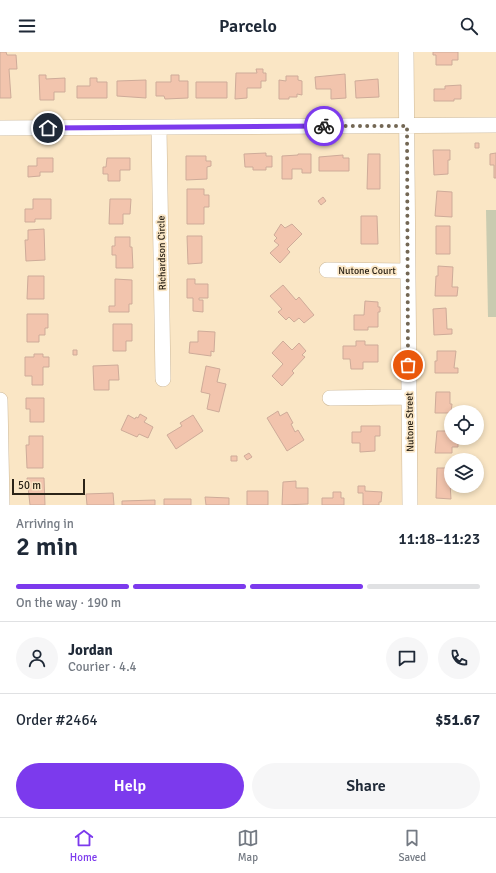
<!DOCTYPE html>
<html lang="en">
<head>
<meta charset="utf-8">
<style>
	:root { --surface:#fff; --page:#f6f6f7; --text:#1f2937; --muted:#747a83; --line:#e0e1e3; --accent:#7c3aed }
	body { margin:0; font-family:Signika,sans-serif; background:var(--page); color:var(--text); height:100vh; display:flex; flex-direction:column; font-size:15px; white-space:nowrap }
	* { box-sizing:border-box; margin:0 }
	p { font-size:13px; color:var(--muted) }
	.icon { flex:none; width:22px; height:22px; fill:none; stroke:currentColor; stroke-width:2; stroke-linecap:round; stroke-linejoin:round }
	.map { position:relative; height:453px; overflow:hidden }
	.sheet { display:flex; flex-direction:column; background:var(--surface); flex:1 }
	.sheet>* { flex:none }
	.controls { position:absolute; left:444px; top:353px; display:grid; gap:8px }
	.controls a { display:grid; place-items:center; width:40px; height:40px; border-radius:50%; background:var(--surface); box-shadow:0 2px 6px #0003; font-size:20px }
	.scale { position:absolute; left:12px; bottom:10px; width:73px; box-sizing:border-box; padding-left:4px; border:2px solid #2b2317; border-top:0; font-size:11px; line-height:14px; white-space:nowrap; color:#2b2317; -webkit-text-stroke:3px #fae6c5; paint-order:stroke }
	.pin { position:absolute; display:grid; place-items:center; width:34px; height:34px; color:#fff; margin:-17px; border:2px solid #fff; border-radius:50%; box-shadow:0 1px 4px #0007 }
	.courier { position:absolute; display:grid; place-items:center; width:40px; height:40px; margin:-20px; border:3px solid #7c3aed; border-radius:50%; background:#fff; color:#222; box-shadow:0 1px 5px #0007 }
	.overview em { font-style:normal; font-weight:600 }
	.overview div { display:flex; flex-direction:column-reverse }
	.overview { display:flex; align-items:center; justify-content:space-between; height:68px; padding:0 16px }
	h1 { font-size:26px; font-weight:600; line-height:30px }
	.bar { display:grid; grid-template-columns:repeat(4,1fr); gap:6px 4px; align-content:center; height:48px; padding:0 16px }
	.bar i { height:5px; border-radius:3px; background:var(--line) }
	.bar .on { background:var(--accent) }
	.bar p { grid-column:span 4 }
	.line { display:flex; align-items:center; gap:10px; padding:0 16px; border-top:1px solid var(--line) }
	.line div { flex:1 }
	.round { display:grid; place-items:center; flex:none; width:42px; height:42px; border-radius:21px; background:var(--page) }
	.button { display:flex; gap:8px; margin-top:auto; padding:8px 16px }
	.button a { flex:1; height:46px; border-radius:24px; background:var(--accent); color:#fff; font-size:16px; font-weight:600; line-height:46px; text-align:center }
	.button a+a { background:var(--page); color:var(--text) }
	header { display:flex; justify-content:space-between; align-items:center; height:52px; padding:0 16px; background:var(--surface); font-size:18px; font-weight:600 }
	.tab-bar { display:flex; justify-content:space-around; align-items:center; height:56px; border-top:1px solid var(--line); background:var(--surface); font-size:11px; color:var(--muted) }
	.tab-bar a { display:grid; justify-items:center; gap:2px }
	.tab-bar .on { color:var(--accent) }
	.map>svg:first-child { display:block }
</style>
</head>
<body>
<header><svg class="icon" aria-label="menu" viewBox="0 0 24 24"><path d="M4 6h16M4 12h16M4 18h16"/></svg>Parcelo<svg class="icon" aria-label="search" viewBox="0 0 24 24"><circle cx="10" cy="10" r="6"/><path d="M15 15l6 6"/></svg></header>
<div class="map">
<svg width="496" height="453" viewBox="0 0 496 453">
	<rect width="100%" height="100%" fill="#fae6c5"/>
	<path fill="#c9cbb0" d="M486 158H496V265H488Z"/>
	<path fill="#f2c4ad" stroke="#ceab99" d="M0 0H6L7 3H16L17 17H9L11 46H0Z
		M433 0H458V8H452V13H436V3H433Z
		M256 17H263V21H266V29H261V36H247V46L235 47 236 21H257Z
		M345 22 346 46 331 47V37H316L315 25Z
		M39 23H46V27L65 26V40H54V48H40Z
		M171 23H179V29H188V46L165 47 164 44H156V30H171Z
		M286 24H298V28L302 29V43L297 42V45H289V47H279V28L286 29Z
		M90 26H97V30H107V46H77V34H90Z
		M378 27 379 45 356 46 355 29Z
		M146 28V46L117 44V29Z
		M196 30H227V46H196Z
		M461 33V47H454V49H434V37H445V34Z
		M475 91H479V96H475Z
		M433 98H450V108H448V122L434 123Z
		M266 101V104H272V115H266V118H253V115H245L244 102Z
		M496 101V126H494V113H490V102Z
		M298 102H311V121H302V117H292V127H282V104L298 103Z
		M368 102H380V137H367Z
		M343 103V106H349V119H319V105Z
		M186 104H206V109H211V114L207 115V127L186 128Z
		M37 106H53V120H40V124L28 125V114H37Z
		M107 106H130V118H120V129H108V122H103V115H106Z
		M187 137H204V143H209V155H204V172H187Z
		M437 139 452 140V165L435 164Z
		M323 145 326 149 321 153 318 149Z
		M33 147H51V167H35V170H25V157H33Z
		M110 147H131L130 162H123V172H109Z
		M361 164H377L378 192H361Z
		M281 172 285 176 292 172 302 182 287 197 290 200 280 211 270 201 279 193 274 189 277 186 274 183Z
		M436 174H450V202H436Z
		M44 177 45 208 26 209 25 188H28V178Z
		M187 184H202V211L188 212Z
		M115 185H130V195H132L133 216H116V203H112V194H115Z
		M438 214 453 215 452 235H458L457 244H435L436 224H438Z
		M28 224H44V247H27Z
		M115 227 132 228V252H129V260H109V254H115Z
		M187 227H195V232H208V246H199V248H203V260L193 259V246H187Z
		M283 233 296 248 299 245 314 263 304 271 299 266 294 270 289 265 286 268 278 260 282 257 270 244Z
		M365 249 378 250V255H380V260H378V275H368V278H354V263H364Z
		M446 256 447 277H452V282L434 283 433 257Z
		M27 262H48V276H45V283H39V290H27Z
		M113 272H132V289H126V299H113Z
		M198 279 215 280 214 300 211 299V304L189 301 190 290H198Z
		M283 289 292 298 299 291 306 299 302 303 305 305 292 319 294 321 282 334 272 324 283 312 272 301Z
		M356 289H365V293H378V310H363V317H351L350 307H343V294H356Z
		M73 298H77V303H73Z
		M437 299H456L454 316H458V321H435V309H437Z
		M34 302H43V305H49V315H43V333H32V324H25V305H34Z
		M118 313 119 328H109V338H94L93 314Z
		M206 314 220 317 217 330 226 332 219 360 207 357 210 342 201 340Z
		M436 340H450V352H452L451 361H435Z
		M26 346H44V370H30V357H26Z
		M278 359 280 364 287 360 293 371 291 372 295 380 298 378 304 388 287 399 267 366Z
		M140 362 147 366 144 370 153 375 148 386 139 382 137 385 121 378 128 363 135 367 136 365 138 366Z
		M193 363 203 379 176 397 167 383 182 374 180 371Z
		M361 374H380V384H375V399L360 400V391H352V380H361Z
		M437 379H451V386H458V395H452V401H435Z
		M29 384H43V416H27L26 393H29Z
		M249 401 252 405 247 408 244 404Z
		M231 404H237V409H231Z
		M437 416H449L451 447 436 446Z
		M27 426H44L45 453H30Z
		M296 429V436H308V452L282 453 283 430Z
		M358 434H365V439L382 440 381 450H379V453H363V441H358Z
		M247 439H268V453H247Z
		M333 440H341V446H344V453H322V446H333Z
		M113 441 114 453H87L86 442Z
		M205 445 229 446V453H206Z
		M164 447H191V453H164Z
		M155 448V453H122V449Z"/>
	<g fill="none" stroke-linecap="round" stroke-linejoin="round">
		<g stroke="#cdb99a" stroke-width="16">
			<path id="minor" d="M406 0 410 453
				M0 76 496 73
				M159 76 163 327
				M327 218 407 219
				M330 346 408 345
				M0 348 2 453"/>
		</g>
		<use href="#minor" stroke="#fff" stroke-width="15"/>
	</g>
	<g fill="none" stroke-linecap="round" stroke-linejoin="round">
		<path stroke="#736754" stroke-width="4" stroke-dasharray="0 7.2" d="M324 74H407L408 313"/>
		<path stroke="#7c3aed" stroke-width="5" d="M48 76 324 74"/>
	</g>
	<g text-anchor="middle" stroke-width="3.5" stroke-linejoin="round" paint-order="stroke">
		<g font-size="10" fill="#2b2317" stroke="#fae6c5">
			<text transform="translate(161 201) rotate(-91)" y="4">Richardson Circle</text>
			<text x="367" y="222">Nutone Court</text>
			<text transform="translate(409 370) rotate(-91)" y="4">Nutone Street</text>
		</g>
	</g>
</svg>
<div class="controls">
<a><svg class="icon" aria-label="locate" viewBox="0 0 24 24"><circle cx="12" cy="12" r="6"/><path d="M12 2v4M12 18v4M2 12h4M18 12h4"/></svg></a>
<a><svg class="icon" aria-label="layers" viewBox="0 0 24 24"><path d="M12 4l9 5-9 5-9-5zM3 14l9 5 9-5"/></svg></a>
</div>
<div class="scale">50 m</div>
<div class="pin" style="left:408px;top:313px;background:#ea580c"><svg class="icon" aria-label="bag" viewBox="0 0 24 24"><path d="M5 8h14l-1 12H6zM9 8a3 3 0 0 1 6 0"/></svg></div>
<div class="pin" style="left:48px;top:76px;background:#1f2937"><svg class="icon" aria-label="home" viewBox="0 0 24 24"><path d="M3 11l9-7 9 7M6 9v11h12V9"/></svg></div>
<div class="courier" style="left:324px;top:74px"><svg class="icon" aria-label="bike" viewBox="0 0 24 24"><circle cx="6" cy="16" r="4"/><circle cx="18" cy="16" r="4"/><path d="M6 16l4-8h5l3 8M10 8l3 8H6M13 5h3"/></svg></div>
</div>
<section class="sheet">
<div class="overview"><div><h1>2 min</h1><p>Arriving in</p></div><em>11:18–11:23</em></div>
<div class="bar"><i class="on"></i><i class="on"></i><i class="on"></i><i></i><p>On the way · 190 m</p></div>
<div class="line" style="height:72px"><a class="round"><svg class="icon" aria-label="person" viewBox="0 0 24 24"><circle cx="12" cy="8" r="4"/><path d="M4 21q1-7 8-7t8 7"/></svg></a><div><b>Jordan</b><p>Courier · 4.4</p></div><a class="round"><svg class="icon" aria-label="chat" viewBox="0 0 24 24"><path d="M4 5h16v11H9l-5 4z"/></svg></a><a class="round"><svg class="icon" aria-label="phone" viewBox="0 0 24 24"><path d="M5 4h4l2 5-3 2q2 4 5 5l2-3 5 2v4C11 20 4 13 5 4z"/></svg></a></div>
<div class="line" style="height:52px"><div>Order #2464</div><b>$51.67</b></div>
<div class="button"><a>Help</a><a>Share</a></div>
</section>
<nav class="tab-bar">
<a class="on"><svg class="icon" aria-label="home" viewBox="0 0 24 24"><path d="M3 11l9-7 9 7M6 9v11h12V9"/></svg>Home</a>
<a><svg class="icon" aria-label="map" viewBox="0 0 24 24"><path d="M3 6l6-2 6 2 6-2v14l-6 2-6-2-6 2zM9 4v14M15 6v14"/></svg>Map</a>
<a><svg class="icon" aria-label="saved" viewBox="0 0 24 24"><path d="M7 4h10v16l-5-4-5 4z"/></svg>Saved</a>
</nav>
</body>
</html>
